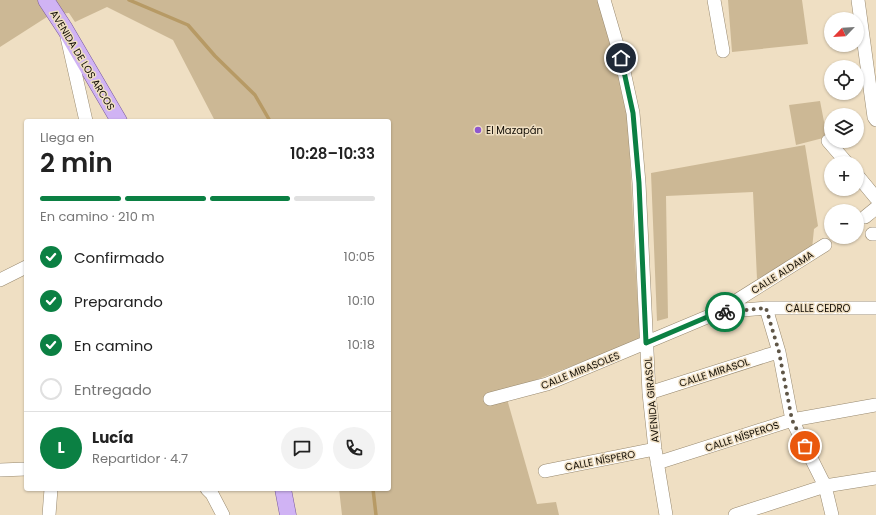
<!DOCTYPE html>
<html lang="es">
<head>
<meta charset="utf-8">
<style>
	:root { --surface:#fff; --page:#f2f2f2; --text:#222; --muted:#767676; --line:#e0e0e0; --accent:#0b8043 }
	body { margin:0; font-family:Poppins,sans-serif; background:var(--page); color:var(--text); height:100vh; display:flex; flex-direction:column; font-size:15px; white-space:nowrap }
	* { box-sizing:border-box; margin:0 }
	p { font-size:13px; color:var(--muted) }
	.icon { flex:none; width:22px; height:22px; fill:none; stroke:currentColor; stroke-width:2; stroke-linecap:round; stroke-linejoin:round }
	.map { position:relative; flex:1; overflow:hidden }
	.drawer { position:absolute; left:24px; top:119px; width:367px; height:372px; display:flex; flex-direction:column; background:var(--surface); border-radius:4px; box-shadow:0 1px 3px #0004 }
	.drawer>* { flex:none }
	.needle { width:26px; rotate:245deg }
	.tools { position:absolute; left:824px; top:12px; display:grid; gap:8px }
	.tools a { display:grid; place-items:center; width:40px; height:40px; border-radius:50%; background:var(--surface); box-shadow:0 1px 3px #0004; font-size:20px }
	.pin { position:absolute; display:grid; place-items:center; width:34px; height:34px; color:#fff; margin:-17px; border:2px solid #fff; border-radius:50%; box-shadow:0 1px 4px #0007 }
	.courier { position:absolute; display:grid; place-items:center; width:40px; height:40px; margin:-20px; border:3px solid #0b8043; border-radius:50%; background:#fff; color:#222; box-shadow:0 1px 5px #0007 }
	.overview em { font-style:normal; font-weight:600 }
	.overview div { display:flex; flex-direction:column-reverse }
	.overview { display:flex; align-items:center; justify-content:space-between; height:68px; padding:0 16px }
	h1 { font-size:26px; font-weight:600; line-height:30px }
	.bar { display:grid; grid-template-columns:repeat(4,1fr); gap:6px 4px; align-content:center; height:48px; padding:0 16px }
	.bar i { height:5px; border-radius:3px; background:var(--line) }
	.bar .active { background:var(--accent) }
	.bar p { grid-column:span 4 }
	.line { display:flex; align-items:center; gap:10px; padding:0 16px; border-top:1px solid var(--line) }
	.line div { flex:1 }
	.round { display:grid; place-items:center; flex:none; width:42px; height:42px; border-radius:21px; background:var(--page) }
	ol { padding:0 16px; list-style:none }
	li { display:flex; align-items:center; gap:12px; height:44px }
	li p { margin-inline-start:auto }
	li .icon { padding:4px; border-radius:50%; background:var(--accent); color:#fff; stroke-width:4 }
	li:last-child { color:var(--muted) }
	li i { width:22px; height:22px; border:2px solid var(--line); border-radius:50% }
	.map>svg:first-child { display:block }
</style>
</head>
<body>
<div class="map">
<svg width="876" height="515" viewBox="0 0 876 515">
	<rect width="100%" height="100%" fill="#efdfc3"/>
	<path fill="#ccb895" d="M0 0H600L613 47 628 120 636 275 640 336 639 337V340L505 392 537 504 556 502 559 515H342L339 489H389V121H215L173 40 107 7 75 22 69 13 50 15 0 47Z
		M728 0H802L808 44 732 52Z
		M820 101 827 137 796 145 789 105Z
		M805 145 818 226 814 229 812 249 757 279 753 192 666 196 668 318 657 321 651 173Z"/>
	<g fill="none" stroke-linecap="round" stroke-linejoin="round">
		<path stroke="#b79a65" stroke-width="3.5" d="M129 0 188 25 215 56 255 95 270 121
			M373 489 376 515"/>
		<g stroke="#98896f" stroke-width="14">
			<path id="minor" d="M604 0 621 58 633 113 639 183 649 393 655 449 666 515
				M714 0 723 51
				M858 0 874 117 876 120
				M67 37 86 121
				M828 141 847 163
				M857 175 876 198
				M865 217 876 208
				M872 234H876
				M0 280 26 267
				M766 308 779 352 792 420 825 486 832 515
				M720 311 825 245
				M649 393 768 355 779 352
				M490 399 547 384 719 312 766 308H876
				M657 463 792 420 876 405
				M0 470 26 469
				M545 471 655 449
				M207 489 212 494 223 515
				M49 515 51 489
				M735 515 825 486 876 478"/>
		</g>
		<g stroke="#78589b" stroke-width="17">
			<path id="major" d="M46 0 65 29 119 121
				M283 489 288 515"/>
		</g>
		<use href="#minor" stroke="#fff" stroke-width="13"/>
		<use href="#major" stroke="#d0b3f4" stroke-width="16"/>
	</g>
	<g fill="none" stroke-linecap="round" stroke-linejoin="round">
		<path stroke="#5f5647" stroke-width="4" stroke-dasharray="0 7.2" d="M725 312 766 308 779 352 792 420 805 446"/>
		<path stroke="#0b8043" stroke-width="5" d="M621 58 633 113 639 183 646 343 719 312H725"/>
	</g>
	<circle fill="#8f58cf" stroke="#efdfc3" stroke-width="1.5" cx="478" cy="130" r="4"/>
	<g text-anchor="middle" stroke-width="3" stroke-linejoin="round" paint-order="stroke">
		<g font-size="10" fill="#110c04" stroke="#efdfc3">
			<text transform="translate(83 60) rotate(59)" y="4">AVENIDA DE LOS ARCOS</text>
			<text transform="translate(782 272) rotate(-32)" y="4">CALLE ALDAMA</text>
			<text x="818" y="312">CALLE CEDRO</text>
			<text transform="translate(580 370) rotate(-22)" y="4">CALLE MIRASOLES</text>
			<text transform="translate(714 372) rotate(-18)" y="4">CALLE MIRASOL</text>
			<text transform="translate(651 400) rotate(-95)" y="4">AVENIDA GIRASOL</text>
			<text transform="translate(742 436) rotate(-18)" y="4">CALLE NÍSPEROS</text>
			<text transform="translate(600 460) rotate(-11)" y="4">CALLE NÍSPERO</text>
		</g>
		<g font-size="10" fill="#110c04" stroke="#efdfc3" text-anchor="start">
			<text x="486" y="134">El Mazapán</text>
		</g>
	</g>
</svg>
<div class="tools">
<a><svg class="needle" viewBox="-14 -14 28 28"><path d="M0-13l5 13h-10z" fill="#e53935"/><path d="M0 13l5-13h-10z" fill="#767676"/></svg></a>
<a><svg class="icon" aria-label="locate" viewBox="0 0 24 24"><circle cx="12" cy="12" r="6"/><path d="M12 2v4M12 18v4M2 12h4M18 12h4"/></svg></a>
<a><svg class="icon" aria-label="layers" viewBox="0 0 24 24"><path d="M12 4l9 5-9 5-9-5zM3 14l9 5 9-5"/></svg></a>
<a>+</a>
<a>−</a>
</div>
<div class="pin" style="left:805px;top:446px;background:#ea580c"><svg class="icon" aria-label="bag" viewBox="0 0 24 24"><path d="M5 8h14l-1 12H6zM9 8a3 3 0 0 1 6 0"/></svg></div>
<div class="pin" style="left:621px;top:58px;background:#1f2937"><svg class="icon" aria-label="home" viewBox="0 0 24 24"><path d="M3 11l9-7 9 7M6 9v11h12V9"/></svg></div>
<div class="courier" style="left:725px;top:312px"><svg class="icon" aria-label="bike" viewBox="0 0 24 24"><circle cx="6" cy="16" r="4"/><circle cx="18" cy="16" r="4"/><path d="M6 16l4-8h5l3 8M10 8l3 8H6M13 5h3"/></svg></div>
<section class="drawer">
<div class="overview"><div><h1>2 min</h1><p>Llega en</p></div><em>10:28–10:33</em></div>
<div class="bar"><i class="active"></i><i class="active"></i><i class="active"></i><i></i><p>En camino · 210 m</p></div>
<ol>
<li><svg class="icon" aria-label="check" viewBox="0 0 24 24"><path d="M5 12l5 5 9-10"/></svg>Confirmado<p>10:05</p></li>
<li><svg class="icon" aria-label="check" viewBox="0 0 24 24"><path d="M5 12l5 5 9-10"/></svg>Preparando<p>10:10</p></li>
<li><svg class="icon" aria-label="check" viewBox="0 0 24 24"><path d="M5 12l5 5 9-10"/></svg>En camino<p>10:18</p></li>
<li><i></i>Entregado</li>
</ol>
<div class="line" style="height:72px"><b class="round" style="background:var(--accent);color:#fff">L</b><div><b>Lucía</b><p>Repartidor · 4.7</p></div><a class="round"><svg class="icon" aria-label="chat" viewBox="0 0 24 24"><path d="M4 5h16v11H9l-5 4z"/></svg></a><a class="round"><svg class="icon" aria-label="phone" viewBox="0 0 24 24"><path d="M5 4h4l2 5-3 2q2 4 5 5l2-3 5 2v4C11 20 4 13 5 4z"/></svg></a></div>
</section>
</div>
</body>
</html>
